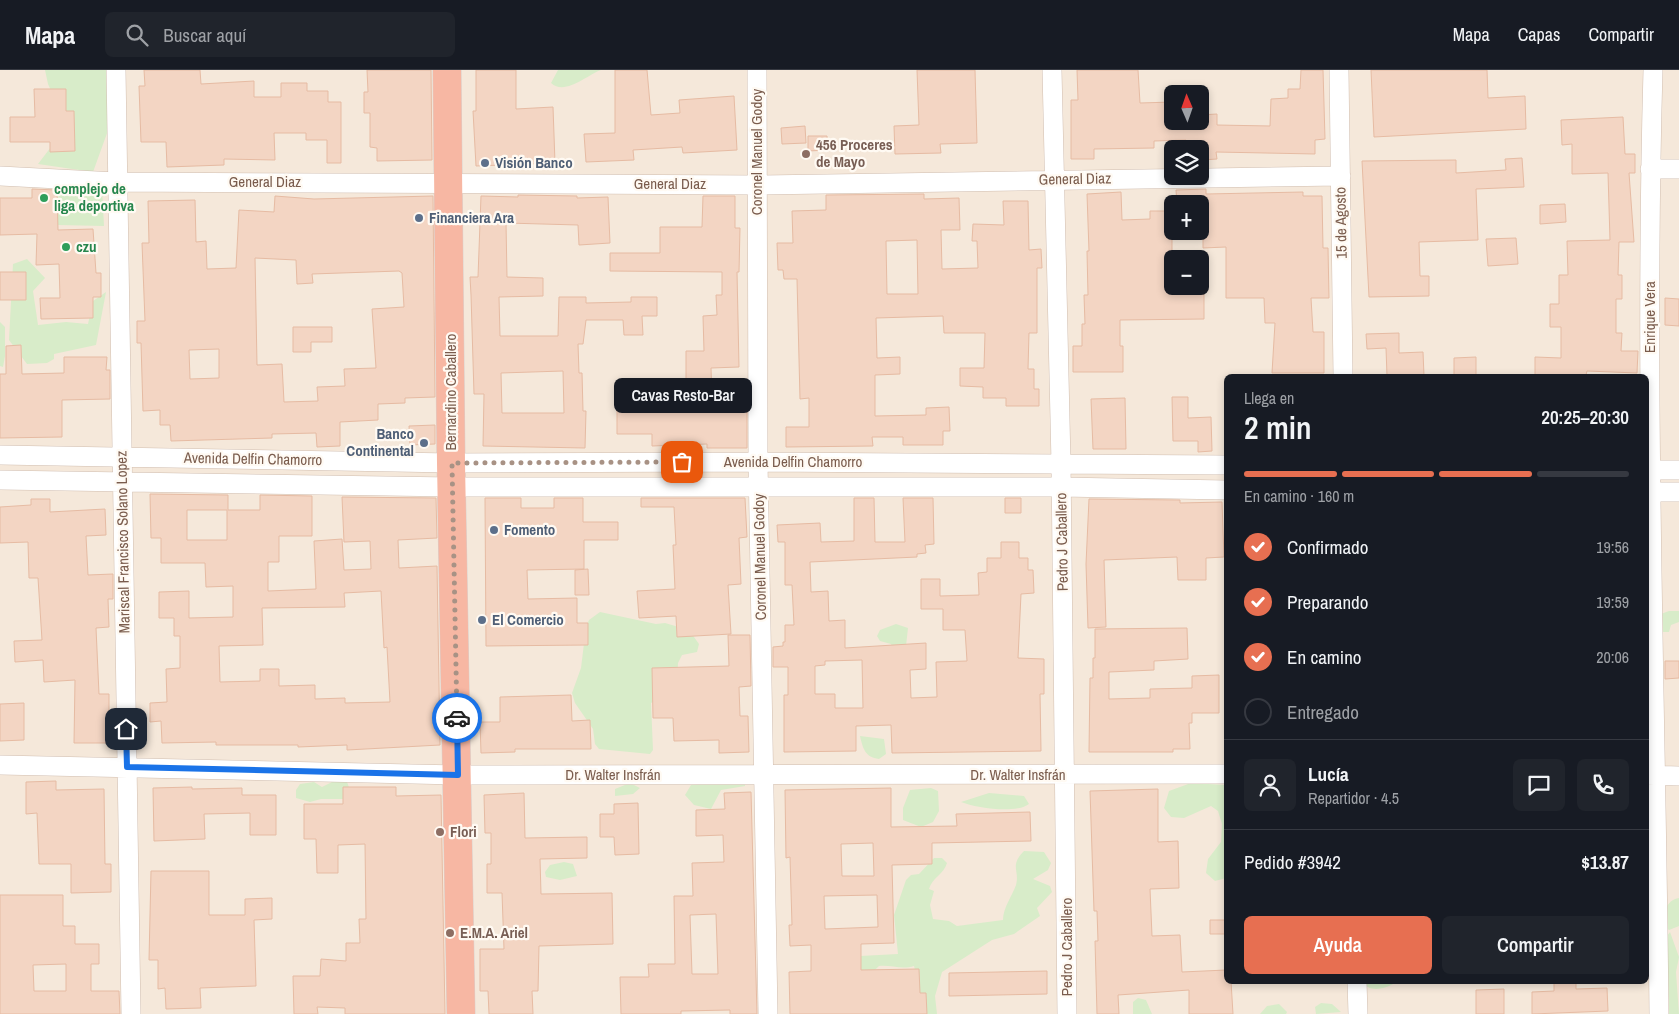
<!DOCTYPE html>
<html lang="es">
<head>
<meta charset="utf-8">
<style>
	:root { --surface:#171b24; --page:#20242c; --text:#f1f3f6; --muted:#9ea1a6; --line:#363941; --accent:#e76f51 }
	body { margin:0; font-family:"Archivo Narrow",sans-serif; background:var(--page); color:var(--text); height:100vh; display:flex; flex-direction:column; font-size:19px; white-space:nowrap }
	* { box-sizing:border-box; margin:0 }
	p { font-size:16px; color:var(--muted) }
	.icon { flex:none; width:28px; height:28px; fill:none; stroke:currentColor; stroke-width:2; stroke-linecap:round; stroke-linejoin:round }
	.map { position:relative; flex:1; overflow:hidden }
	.panel { position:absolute; left:1224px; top:304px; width:425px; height:610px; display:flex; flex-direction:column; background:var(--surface); border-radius:8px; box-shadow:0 2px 8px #0003 }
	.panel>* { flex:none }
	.needle { width:32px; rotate:358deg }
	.controls { position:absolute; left:1164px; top:15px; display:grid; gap:10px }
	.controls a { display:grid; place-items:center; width:45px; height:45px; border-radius:8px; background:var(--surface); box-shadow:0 2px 8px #0003; font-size:25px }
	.pin { position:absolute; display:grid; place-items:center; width:42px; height:42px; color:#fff; margin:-21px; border-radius:10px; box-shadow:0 2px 8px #0006 }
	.courier { position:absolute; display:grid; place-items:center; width:50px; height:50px; margin:-25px; border:4px solid #1a73e8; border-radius:50%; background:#fff; color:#222; box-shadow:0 1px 6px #0007 }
	.bubble { position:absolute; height:35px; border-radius:8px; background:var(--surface); box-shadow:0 2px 8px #0003; font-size:16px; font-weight:600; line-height:35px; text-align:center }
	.head em { font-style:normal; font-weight:600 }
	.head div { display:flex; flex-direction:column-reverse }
	.head { display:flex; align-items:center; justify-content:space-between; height:85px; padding:0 20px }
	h1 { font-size:32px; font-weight:600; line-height:38px }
	.bar { display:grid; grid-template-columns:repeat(4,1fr); gap:8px 5px; align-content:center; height:60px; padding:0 20px }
	.bar i { height:6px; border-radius:4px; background:var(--line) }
	.bar .selected { background:var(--accent) }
	.bar p { grid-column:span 4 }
	.line { display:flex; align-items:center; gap:12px; padding:0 20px; border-top:1px solid var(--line) }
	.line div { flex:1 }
	.round { display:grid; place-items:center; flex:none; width:52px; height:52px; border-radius:8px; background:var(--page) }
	ol { padding:0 20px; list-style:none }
	li { display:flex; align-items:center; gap:15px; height:55px }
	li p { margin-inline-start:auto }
	li .icon { padding:5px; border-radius:50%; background:var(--accent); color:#fff; stroke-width:4 }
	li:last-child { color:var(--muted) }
	li i { width:28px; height:28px; border:2px solid var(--line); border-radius:50% }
	.primary-button { display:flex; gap:10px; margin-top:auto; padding:10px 20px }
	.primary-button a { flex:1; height:58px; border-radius:8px; background:var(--accent); color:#fff; font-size:20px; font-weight:600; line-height:58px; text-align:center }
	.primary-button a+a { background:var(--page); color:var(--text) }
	header { display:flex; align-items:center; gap:30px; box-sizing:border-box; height:70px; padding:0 25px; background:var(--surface); border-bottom:1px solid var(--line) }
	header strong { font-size:24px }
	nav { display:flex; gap:28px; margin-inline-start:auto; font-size:18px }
	.search { width:350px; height:45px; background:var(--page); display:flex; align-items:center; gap:12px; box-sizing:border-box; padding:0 18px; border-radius:8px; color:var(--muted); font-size:19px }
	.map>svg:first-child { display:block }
</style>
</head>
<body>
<header>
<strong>Mapa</strong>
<div class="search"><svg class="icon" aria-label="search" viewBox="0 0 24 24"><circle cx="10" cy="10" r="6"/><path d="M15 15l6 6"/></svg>Buscar aquí</div>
<nav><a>Mapa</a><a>Capas</a><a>Compartir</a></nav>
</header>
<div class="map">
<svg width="1679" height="944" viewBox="0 0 1679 944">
	<rect width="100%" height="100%" fill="#fdf6ec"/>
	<path fill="#f5e8da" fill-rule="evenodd" d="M0 0H1679V944H0ZM1172 24H1200V51H1172ZM1172 79H1200V106H1172ZM1172 134H1200V161H1172ZM1172 189H1200V216H1172ZM1226 306H1646V911H1226Z"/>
	<path fill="#d8ecc9" d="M45 0H106L112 5 110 55 93 102 38 94 67 56 48 14Z
		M558 0H601C587 5 565 26 551 13Z
		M57 118H102L104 156 58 155Z
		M27 189 45 208 33 221 38 255 66 252 88 254 93 231 106 222 96 275 54 284V289L47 293 27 294 9 270 13 194Z
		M0 252 5 257V286L3 297 0 296Z
		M1669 541H1679V552L1671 555 1669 562H1661V544Z
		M600 542 656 554 665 553 689 560 699 574 697 582 682 585 678 593 677 616 651 633 653 680 650 684 599 679 595 674 593 659 575 633 572 623 581 598 586 557 589 550Z
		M896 554 908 558 906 576 892 577 891 574 880 571 877 566 880 560Z
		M860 666 884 669 886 684 879 689C865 687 863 679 860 666Z
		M340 708 346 709 351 723 347 729H321L310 732 296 728V720L300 714 314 712 322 717Z
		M734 710 745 713V716L721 720 711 739 694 735 685 725 691 715Z
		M630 713 640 718 633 724 615 726V719Z
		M1191 713 1226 715V808L1215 811 1206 803 1208 789 1221 772 1222 754 1218 741 1211 736 1184 748 1171 747 1164 738 1169 721Z
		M931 718 938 721 939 741 933 752 921 757 903 750V738L910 720Z
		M989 723 1024 726 1029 734C1016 744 976 738 961 732Z
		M1024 781 1044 782 1051 793 1048 800 1033 809 1050 816 1052 822 1037 838 1040 846 1014 864 992 870 942 902 935 926 937 944H928L918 940 919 917 914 896C902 900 892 895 879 896L855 919 860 886 898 884 894 845 906 810 911 805 919 804 934 788H942L947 793C944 804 932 808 929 819L934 821 930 835 933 849 949 851 957 856 1003 850C1003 838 1012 826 1016 815 1020 800 1009 796 1024 781Z
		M564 792 573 794 577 806 560 810 546 807 545 802 550 795Z
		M1679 828V856L1669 860 1661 854C1664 843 1666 830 1679 828Z
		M1670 862 1679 887 1676 902 1679 944H1669V930L1662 906 1661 874Z
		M1361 911H1393V914C1383 920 1368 922 1361 911Z
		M1138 928 1146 930 1152 944H1133V932Z
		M1321 933 1332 934 1341 942 1316 944 1315 937Z
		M1279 934 1287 942 1286 944H1260L1267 936Z"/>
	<path fill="#f3d5c3" stroke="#e6bba3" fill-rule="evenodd" d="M144 0H200L201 14 254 11V27H281V13H307V21H328V32H341V93H327V70H306V63H274L275 90 224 89V95L167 97 166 72H141L139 16H145Z
		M367 0H431L432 90 377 91V78L370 77V43H364V22H368Z
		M476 0H516V39L553 37 555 93 476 96 473 41H476Z
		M615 0H647L651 45 680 43 679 30 734 26 737 80 683 83 682 77 633 80 634 90 586 92 584 64 615 63Z
		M917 0H975L977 73 940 74 941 83 895 84 894 56 919 55Z
		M1077 0H1138L1140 33 1172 32V51H1200V45L1217 44V55L1270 56 1271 29 1288 28V19H1300L1301 0H1323L1325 69 1315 70V84L1216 82 1217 89 1201 90 1200 79H1187L1186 70 1154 71V78L1094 79V89H1071V30H1078Z
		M1371 0H1487L1488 28 1525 26 1526 59 1374 67Z
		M34 19H66V41H74L75 81 50 82V72H10V47H35Z
		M1623 47 1625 84H1635V103H1629L1634 172H1619L1618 205H1622V229H1616V263H1622L1621 281H1638L1637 303 1587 301 1586 305 1576 306H1535V287L1561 288V257H1550V234H1559V205H1568L1567 171 1610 170 1608 103 1572 104V74L1562 75 1561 50Z
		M805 56 806 73 782 74 781 58Z
		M808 66H827L828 80 808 81Z
		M1522 88 1524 117 1476 119 1478 170 1419 172 1420 206H1429V226L1369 227 1362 91 1456 90V103L1506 100 1505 89Z
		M32 119 57 120 58 160 93 159 96 203H101V227H93V248L41 249 40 228H60L59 194 36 195 37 164 0 165V128H32Z
		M1206 119V124L1303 122V126H1322L1323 178H1328L1329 228H1311L1313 262H1324V303H1272L1275 253H1265L1264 228H1226V177L1203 178V169H1200V134H1177L1176 120Z
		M1121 122 1122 150 1150 149V141H1172V216H1177V224H1204V249L1120 250V276H1123V302H1073V276H1082V254H1085L1084 225H1088L1087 181H1089L1087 124Z
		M924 124V129L959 128 960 160H941L942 199 978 198 977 171H972L973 154 1004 155 1003 131H1028L1029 180 1041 179 1042 198H1037V263H1029L1028 299H1034V319H1039V336H1006V328H983V317L960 316V298H984L985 263H944L943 246 876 248 877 288 900 287V304L875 305V346L926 345V338L949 337 950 361H943V375H903V367H872L873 376 786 377V357H809V328L800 329 797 209H784L783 200H778L777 173H793L792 141 826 140V125ZM917 170 918 224H887L886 171Z
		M518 125 577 126V128L608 127 610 173 579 175 578 155 506 153 507 207 543 208V226L499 227 500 266H558L559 227H586V233L631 232V227H657V246H642L643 265H624L623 250H586L583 274H578L579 303H582L583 341H586L585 378 483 376 484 324H474L471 225 470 207H478L481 126 518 127ZM563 301 564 343H502L501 303Z
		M275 126 314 129 433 126 435 327 405 328V333L378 334V350L340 352V376L317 377 316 363 272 364V368L171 371 170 355H160V340L143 341 141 273H137V251H145L142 173H149L148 131 195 130 196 172 206 171 207 199 236 198 239 140 274 142ZM255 188 296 190 297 214 313 213 312 204 399 201 402 203 404 237 372 239 376 298 344 299 345 316 317 317 318 331 284 332 282 294 257 295ZM219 279V308L190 309 189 280Z
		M703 126H735V158H740L739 202H737L739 297 711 298 712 328H747V378H707V374L652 376V364H617V332H643L642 311 686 309V281H704L703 246 717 245 716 225H722V202L610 201V183H660V157H702Z
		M1565 134 1566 152 1540 154V135Z
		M1516 168 1518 194 1488 196 1486 169Z
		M0 202H26V230H0Z
		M1665 228 1679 229V256L1665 255Z
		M293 257H332V272H311V282H293Z
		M1399 263V283L1423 282 1424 306H1387L1386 278 1367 279 1366 264Z
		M21 275 22 304 64 303V287H107L106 300H110V329L62 330V367L0 368V304H6V276Z
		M1476 287V306H1454V288Z
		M1172 327H1188V348L1211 347 1212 381 1198 382V371H1173Z
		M1125 328 1126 379H1093L1091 329Z
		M435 355V374L410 375 409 356Z
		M150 424 228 425V440H260V425L312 426V466H279V492H268V521L316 519 314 471 342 469 344 500 371 499 370 471 344 472 342 427 436 428 437 468 398 470 399 498 437 496 440 675 347 680V675L298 677V675H216V672L162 673 161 651 150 652V633L167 632 166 599 180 598V566H174V548H159V522L189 521V548L233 547V516L206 517 205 493H161V468H151ZM187 440H227V470H187ZM381 521 384 578 387 577 390 632 345 633V628L315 629V615L279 616V599H260V611L220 612 219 576 263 575 262 538 345 537 344 523Z
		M485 428H521V438H554V428H583V452H618V470H584V499L527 500 528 529 577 528V553H588V575L486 576Z
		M641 428H745L747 467 739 468 741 514 728 515 731 564 677 567 676 546 639 548 637 521 675 519 673 475H676L674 437H641Z
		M854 428H874L875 472H905L903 428H933L934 474 925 475 926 483 917 484V487L810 492 811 522 828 521 829 551 845 550V578L926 573V599L910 600 911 628 937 627 936 592 967 591 965 560H943V539H921V509H940V526L979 525 978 503 987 502V488H1001V472H1019V488H1028V500H1033L1034 523 1021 524 1018 588 1044 589V624H1040L1041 681 892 683 891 655 856 656V681L784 682V625H788V597H773V577L783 576V572H785V555H794L792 515H785V472H778L777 455 820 453 821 472 854 471ZM862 590 863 638H835V624H815V596L825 595V591Z
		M1005 428H1021V443H1005Z
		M31 429H50V442L105 439 106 465 86 466 88 505 113 504V529H108L109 557 96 558 99 624H109V647H113V673H74L75 610 44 612 43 590 15 592 14 571 42 570 38 508H29L28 472 0 473V437L31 435Z
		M1089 429 1180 430V433L1222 432 1224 487 1206 488V510H1178L1177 487 1104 490 1106 557 1088 558 1086 494Z
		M588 499 589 525H575V500Z
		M1187 558 1188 589 1154 591V600L1109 602V629L1150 628V619L1192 618V606L1219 605V643H1192V653H1189L1190 679H1173V682H1089L1090 608H1093V588H1095V559Z
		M728 565H750L751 616 739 617 740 646H748L749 682 719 683V670L674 671 673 648H653L652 598 729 596Z
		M1665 591H1679V608L1665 609Z
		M571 625 572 651 590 650 591 679H515V682L481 683 480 652H500V627Z
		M24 633V670L0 671V634Z
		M56 711V720L104 719 105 794H111V822L71 823V794H39L37 743 26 744V712Z
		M192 717V719L242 718V725H276V765H250V743L204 744 205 769 154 771 153 718Z
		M343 717H396V726L441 725 445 944H345V938L317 937 318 944H294L293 906H320L321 889 346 891V873H360L359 849H366L365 774 338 775V803H317L316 769H304V734H343Z
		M891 718V757L957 756 956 744 1030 742 1031 771 932 773V794L892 795 894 873 861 874V900L919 899 920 923H926L927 944H790L789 902 811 901V875L790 876 789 855H792L790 787 786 788 785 720ZM873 773 874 806H842L841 774ZM877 825 878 857 825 859 824 826Z
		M1158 719V772L1178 771 1179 818 1150 819 1152 866 1180 865 1182 902 1226 900V911H1231L1233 944H1189V920L1118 925 1119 944H1097L1095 871H1098L1097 841H1094L1090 721Z
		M751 722 757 944H730V940L681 941V944H621L620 907H649L648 894H675L674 826H693L692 793 724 792 723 765 696 766V740L725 739 724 723ZM716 844 718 904H692L690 845Z
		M524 723 525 768 587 767V788L540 789 541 824 612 823 613 874 539 876 538 921H532L533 944H489L488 921H480V879H504L502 823H487V794H491V763H485L484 725Z
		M638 733 639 784 615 785 614 767H600V744H614V734Z
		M151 801H209V845H245V829L272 828V849L254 850 256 916 200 918 201 938 166 939 165 918 158 919V890H149Z
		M0 825H63V856H75V874H99V894H91V921H119L120 944H0ZM66 894V921H34L33 895Z
		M1210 850H1226V864H1210Z
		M1047 901V924L949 926V903Z
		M1554 911H1576V919L1607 918 1608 941 1532 944V922L1554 921Z
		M1504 919V944H1476V920Z"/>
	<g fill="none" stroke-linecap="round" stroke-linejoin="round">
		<g stroke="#d1beb0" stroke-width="20">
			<path id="street" d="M116 0 131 944
				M757 0 758 392 768 944
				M1052 0 1061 393 1067 944
				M1339 0 1343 306
				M1653 0C1644 315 1656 629 1659 944
				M1650 99H1679
				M0 106 116 112 758 115 1341 106
				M0 385 451 393 758 392 1226 395
				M1646 400H1679
				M0 410 452 417H1061L1226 420
				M1646 422H1679
				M0 695 458 705 1226 704
				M1646 705 1679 706
				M1357 911 1358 944"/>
		</g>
		<g stroke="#dad1cd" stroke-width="29">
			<path id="highway" d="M447 0 451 393 461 944"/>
		</g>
		<use href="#street" stroke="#fff" stroke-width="19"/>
		<use href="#highway" stroke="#f7b7a3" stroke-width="28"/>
	</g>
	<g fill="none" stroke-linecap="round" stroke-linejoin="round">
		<path stroke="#a89285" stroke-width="5" stroke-dasharray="0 9" d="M457 648 452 393 682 392"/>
		<path stroke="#1a73e8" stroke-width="6" d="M126 659 127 697 458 705 457 648"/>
	</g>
	<g fill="#8d6e63" stroke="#fffaf3" stroke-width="2">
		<circle cx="806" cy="84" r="5"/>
		<circle cx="440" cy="762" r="5"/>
		<circle cx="450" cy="863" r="5"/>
	</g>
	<g fill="#5c6f8a" stroke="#fffaf3" stroke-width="2">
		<circle cx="485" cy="93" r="5"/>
		<circle cx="419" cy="148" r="5"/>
		<circle cx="424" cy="373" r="5"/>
		<circle cx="494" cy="460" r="5"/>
		<circle cx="482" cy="550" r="5"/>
	</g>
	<g fill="#2e9e5b" stroke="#fffaf3" stroke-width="2">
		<circle cx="44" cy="128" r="5"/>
		<circle cx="66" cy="177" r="5"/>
	</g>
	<g text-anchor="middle" stroke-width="4.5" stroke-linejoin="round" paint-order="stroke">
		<g font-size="15" font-weight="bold" fill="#785e54" stroke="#fffaf3" text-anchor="start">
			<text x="816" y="80">456 Proceres<tspan x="816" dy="17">de Mayo</tspan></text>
			<text x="450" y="767">Flori</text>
			<text x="460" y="868">E.M.A. Ariel</text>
		</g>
		<g font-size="15" fill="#7a5c4d" stroke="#fffaf3">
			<text transform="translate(757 82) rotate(-90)" y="5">Coronel Manuel Godoy</text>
			<text transform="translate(1075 109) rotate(-1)" y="5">General Diaz</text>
			<text x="265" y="117">General Diaz</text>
			<text x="670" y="119">General Diaz</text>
			<text transform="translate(1341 153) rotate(-91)" y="5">15 de Agosto</text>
			<text transform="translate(1650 247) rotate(-90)" y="5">Enrique Vera</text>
			<text transform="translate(451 322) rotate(-90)" y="5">Bernardino Caballero</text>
			<text transform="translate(253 389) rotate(1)" y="5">Avenida Delfin Chamorro</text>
			<text x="793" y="397">Avenida Delfin Chamorro</text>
			<text transform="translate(123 472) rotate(-91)" y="5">Mariscal Francisco Solano Lopez</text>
			<text transform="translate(1062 472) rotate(-91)" y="5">Pedro J Caballero</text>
			<text transform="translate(760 487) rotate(-91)" y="5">Coronel Manuel Godoy</text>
			<text x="613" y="710">Dr. Walter Insfrán</text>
			<text x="1018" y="710">Dr. Walter Insfrán</text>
			<text transform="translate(1067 877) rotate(-90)" y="5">Pedro J Caballero</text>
		</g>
		<g font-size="15" font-weight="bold" fill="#4e5e75" stroke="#fffaf3" text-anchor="start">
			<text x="495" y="98">Visión Banco</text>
			<text x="429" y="153">Financiera Ara</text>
			<text x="414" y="369" text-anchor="end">Banco<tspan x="414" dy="17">Continental</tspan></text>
			<text x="504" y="465">Fomento</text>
			<text x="492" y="555">El Comercio</text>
		</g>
		<g font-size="15" font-weight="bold" fill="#27864d" stroke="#fffaf3" text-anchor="start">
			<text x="54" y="124">complejo de<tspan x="54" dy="17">liga deportiva</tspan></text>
			<text x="76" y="182">czu</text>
		</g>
	</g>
</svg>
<div class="controls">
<a><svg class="needle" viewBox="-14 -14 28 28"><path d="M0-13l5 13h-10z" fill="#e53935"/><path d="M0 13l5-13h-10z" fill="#9ea1a6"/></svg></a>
<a><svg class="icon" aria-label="layers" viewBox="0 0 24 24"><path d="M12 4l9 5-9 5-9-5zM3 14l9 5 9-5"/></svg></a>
<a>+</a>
<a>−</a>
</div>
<div class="pin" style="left:682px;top:392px;background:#ea580c"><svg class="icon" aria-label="bag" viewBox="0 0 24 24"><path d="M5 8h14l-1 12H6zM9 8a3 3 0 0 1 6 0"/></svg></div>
<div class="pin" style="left:126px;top:659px;background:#1f2937"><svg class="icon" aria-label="home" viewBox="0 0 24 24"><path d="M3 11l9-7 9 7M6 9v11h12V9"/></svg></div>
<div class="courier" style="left:457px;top:648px"><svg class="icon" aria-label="car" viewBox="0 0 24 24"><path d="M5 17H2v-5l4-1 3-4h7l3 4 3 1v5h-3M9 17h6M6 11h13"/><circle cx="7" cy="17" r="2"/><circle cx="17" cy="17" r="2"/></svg></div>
<div class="bubble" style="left:614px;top:308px;width:138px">Cavas Resto-Bar</div>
<section class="panel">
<div class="head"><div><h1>2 min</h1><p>Llega en</p></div><em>20:25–20:30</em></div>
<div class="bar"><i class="selected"></i><i class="selected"></i><i class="selected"></i><i></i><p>En camino · 160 m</p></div>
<ol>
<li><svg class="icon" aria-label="check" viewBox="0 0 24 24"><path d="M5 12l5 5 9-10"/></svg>Confirmado<p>19:56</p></li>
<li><svg class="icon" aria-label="check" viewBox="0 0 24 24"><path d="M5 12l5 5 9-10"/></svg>Preparando<p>19:59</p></li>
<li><svg class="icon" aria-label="check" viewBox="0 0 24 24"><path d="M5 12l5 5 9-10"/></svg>En camino<p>20:06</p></li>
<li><i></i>Entregado</li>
</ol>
<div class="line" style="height:90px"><a class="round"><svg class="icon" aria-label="person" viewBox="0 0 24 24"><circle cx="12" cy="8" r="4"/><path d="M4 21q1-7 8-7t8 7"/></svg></a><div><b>Lucía</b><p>Repartidor · 4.5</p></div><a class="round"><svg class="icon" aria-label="chat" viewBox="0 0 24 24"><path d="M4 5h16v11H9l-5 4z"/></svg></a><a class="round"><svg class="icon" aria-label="phone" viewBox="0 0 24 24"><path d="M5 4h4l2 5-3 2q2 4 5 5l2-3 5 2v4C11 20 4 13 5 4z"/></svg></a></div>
<div class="line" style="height:65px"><div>Pedido #3942</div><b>$13.87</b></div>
<div class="primary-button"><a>Ayuda</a><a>Compartir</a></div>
</section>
</div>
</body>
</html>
